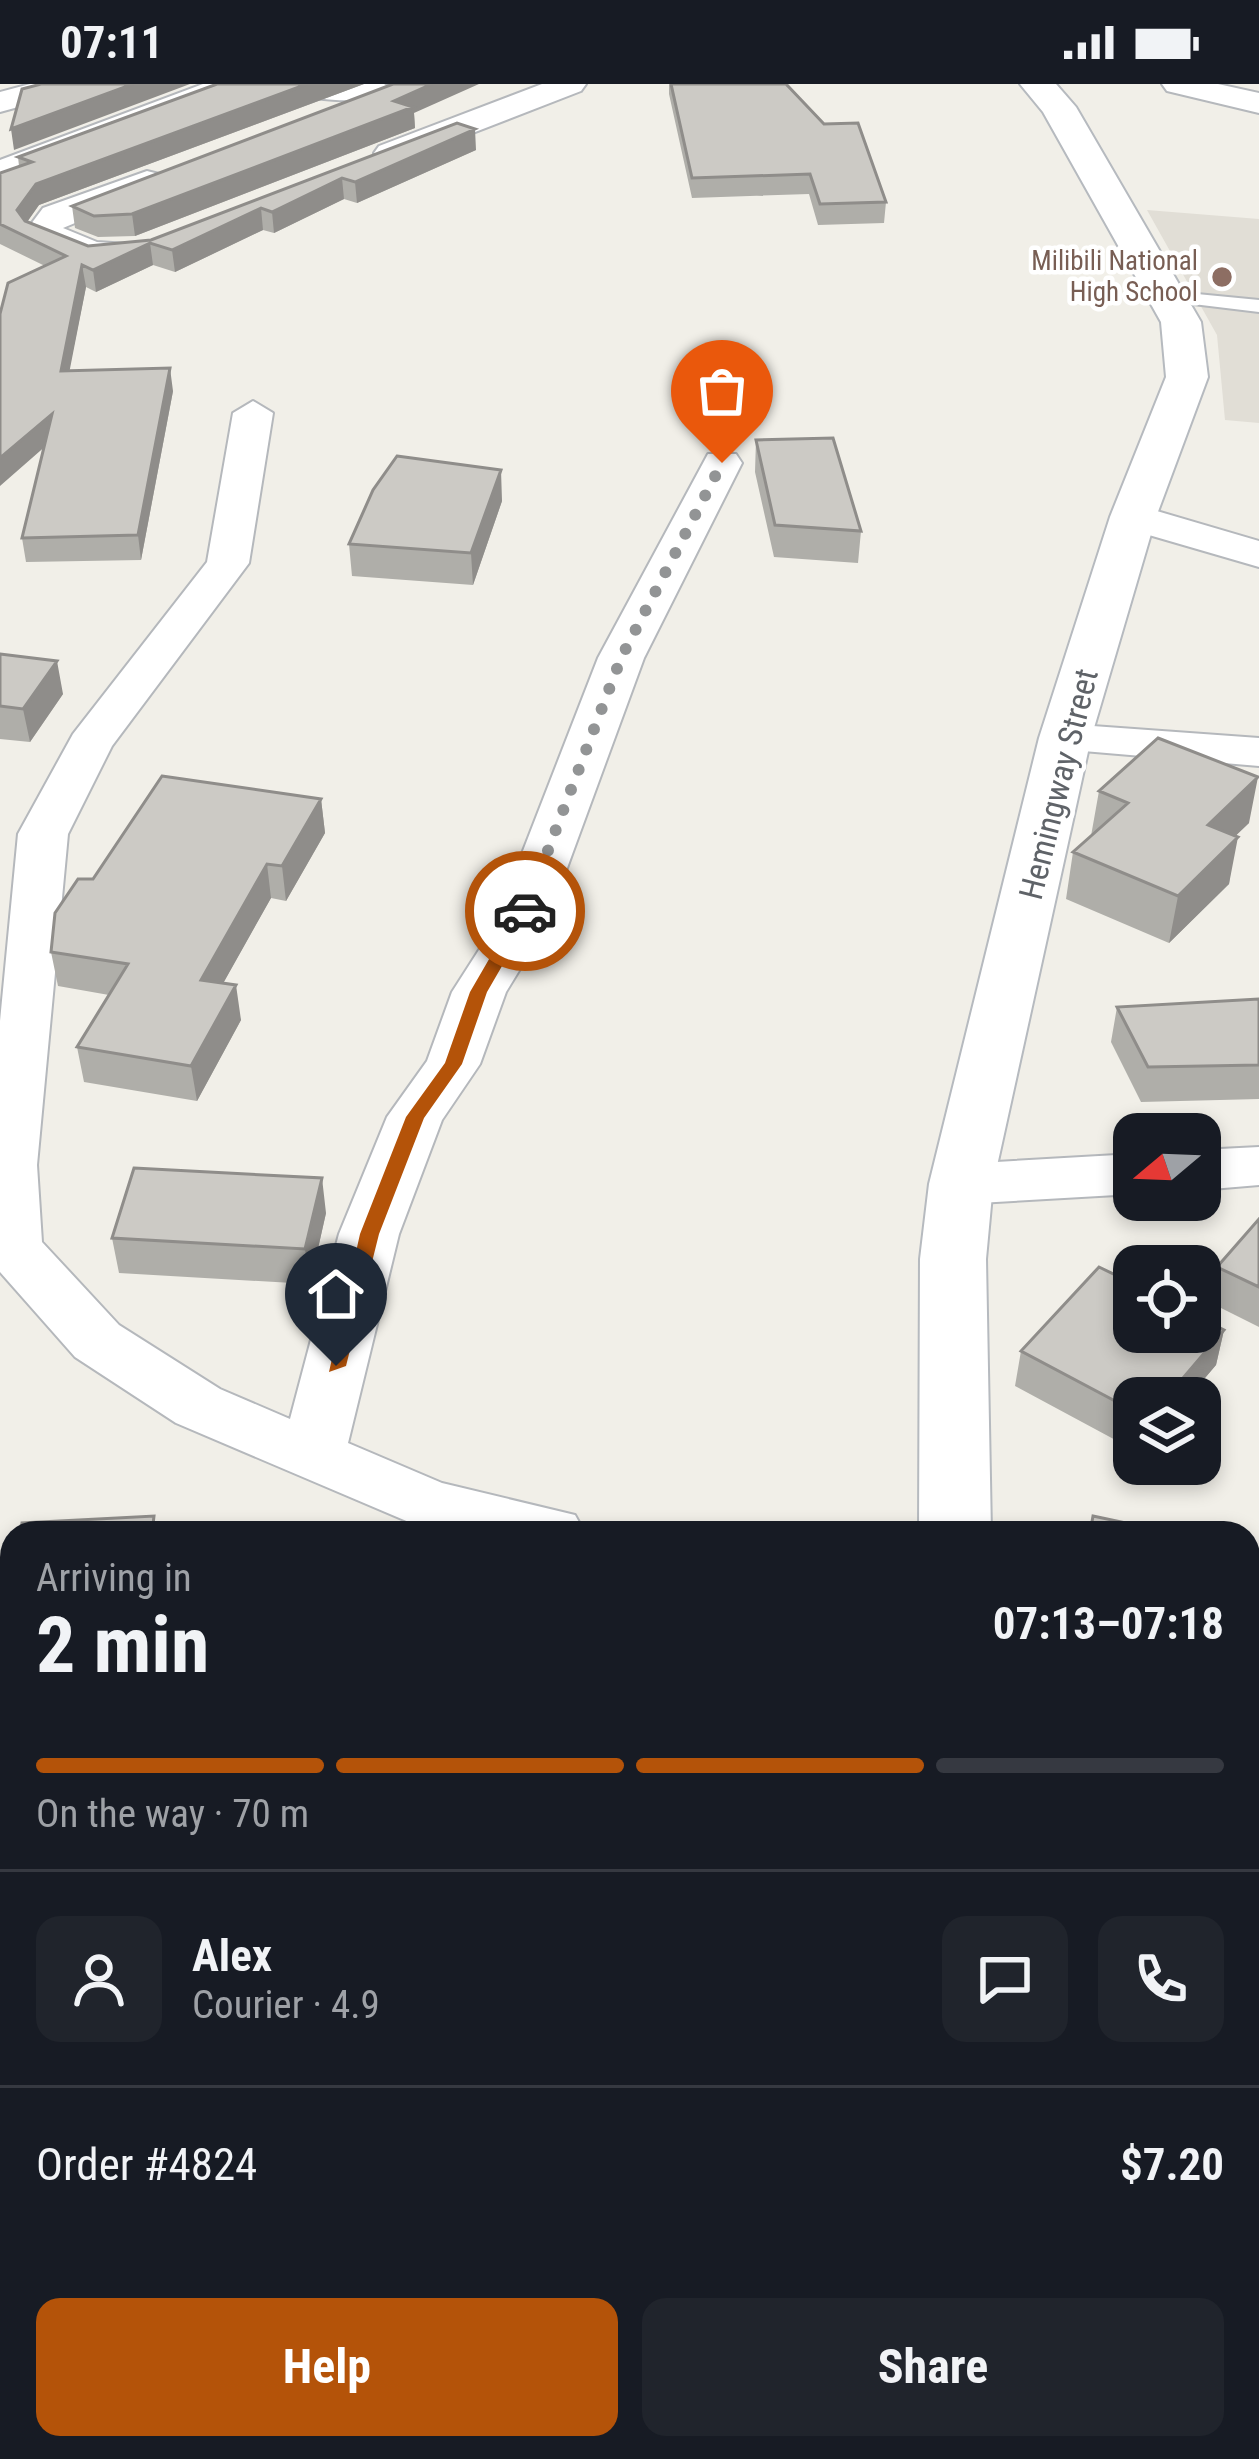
<!DOCTYPE html>
<html lang="en">
<head>
<meta charset="utf-8">
<style>
	:root { --surface:#171b24; --page:#20242c; --text:#f1f3f6; --muted:#9ea1a6; --line:#363941; --accent:#b45309 }
	body { margin:0; font-family:"Roboto Condensed",sans-serif; background:var(--page); color:var(--text); height:100vh; display:flex; flex-direction:column; font-size:45px; white-space:nowrap }
	* { box-sizing:border-box; margin:0 }
	p { font-size:39px; color:var(--muted) }
	.icon { flex:none; width:66px; height:66px; fill:none; stroke:currentColor; stroke-width:2; stroke-linecap:round; stroke-linejoin:round }
	.map { position:relative; flex:1; overflow:hidden }
	.details { position:absolute; left:0px; top:1437px; width:1260px; height:939px; display:flex; flex-direction:column; background:var(--surface); border-radius:36px 36px 0 0; box-shadow:0 6px 18px #0003 }
	.details>* { flex:none }
	.needle { width:78px; rotate:251deg }
	.controls { position:absolute; left:1113px; top:1029px; display:grid; gap:24px }
	.controls a { display:grid; place-items:center; width:108px; height:108px; border-radius:24px; background:var(--surface); box-shadow:0 6px 18px #0003; font-size:60px }
	.pin { position:absolute; display:grid; place-items:center; width:102px; height:102px; color:#fff; margin:-123px -51px; border-radius:50% 50% 50% 0; rotate:-45deg; box-shadow:0 0 12px #0007 }
	.pin .icon { rotate:45deg }
	.courier { position:absolute; display:grid; place-items:center; width:120px; height:120px; margin:-60px; border:9px solid #b45309; border-radius:50%; background:#fff; color:#222; box-shadow:0 3px 15px #0007 }
	.head em { font-style:normal; font-weight:700 }
	.head div { display:flex; flex-direction:column-reverse }
	.head { display:flex; align-items:center; justify-content:space-between; height:204px; padding:0 36px }
	h1 { font-size:78px; font-weight:700; line-height:90px }
	.bar { display:grid; grid-template-columns:repeat(4,1fr); gap:18px 12px; align-content:center; height:144px; padding:0 36px }
	.bar i { height:15px; border-radius:9px; background:var(--line) }
	.bar .selected { background:var(--accent) }
	.bar p { grid-column:span 4 }
	.line { display:flex; align-items:center; gap:30px; padding:0 36px; border-top:3px solid var(--line) }
	.line div { flex:1 }
	.round { display:grid; place-items:center; flex:none; width:126px; height:126px; border-radius:24px; background:var(--page) }
	.cta { display:flex; gap:24px; margin-top:auto; padding:24px 36px }
	.cta a { flex:1; height:138px; border-radius:24px; background:var(--accent); color:#fff; font-size:48px; font-weight:700; line-height:138px; text-align:center }
	.cta a+a { background:var(--page); color:var(--text) }
	.status { display:flex; justify-content:space-between; align-items:center; height:84px; padding:0 60px; background:var(--surface); direction:ltr }
	.status svg { height:33px; fill:currentColor }
	.map>svg:first-child { display:block }
</style>
</head>
<body>
<div class="status"><b>07:11</b><svg viewBox="0 0 49 12"><path d="M0 12V9h3v3zM5 12V6h3v6zM10 12V3h3v9zM15 12V0h3v12zM26 1h20v11H26zM47 4h2v5h-2z"/></svg></div>
<div class="map">
<svg width="1259" height="2375" viewBox="0 0 1259 2375">
	<rect width="100%" height="100%" fill="#f1efe8"/>
	<path fill="#e1ded6" d="M1147 126 1259 135V339L1225 336 1217 251Z"/>
	<g fill="none" stroke-linecap="round" stroke-linejoin="round">
		<g stroke="#b5b8bc" stroke-width="4">
			<path id="service" d="M1166 207 1259 216V228L1160 216 1157 212Z"/>
		</g>
		<g stroke="#b5b8bc" stroke-width="4">
			<path id="minor" d="M30 0H81L76 7 0 28V8Z
				M203 0H248L243 7 0 97V76Z
				M267 0H384L398 9C384 24 281 15 267 0Z
				M542 0H586L581 7 403 76 391 79 374 69 379 62Z
				M1162 0H1218L1259 9V29L1167 7Z
				M147 87 159 90 164 97 159 104 63 144 97 158 128 160 133 168 128 176 93 180 30 155 25 148 43 124Z
				M253 317 273 329 249 479 112 662 68 750 37 1081 42 1158 119 1241 220 1305 290 1335 339 1150 387 1033 427 977 452 908 493 844 598 574 708 370H736L742 379 644 574 545 844 506 908 480 980 442 1036 399 1150 348 1359 442 1399 575 1431 585 1449 430 1447 176 1339 75 1273 0 1188V937L18 750 73 650 207 478 233 329Z
				M1133 420 1259 457V483L1118 442 1112 433 1118 424Z
				M1065 640 1259 654V682L1048 664 1041 654 1048 644Z
				M1259 1063V1101L1200 1106V1066Z
				M1134 1070V1110L961 1120 941 1114 932 1100 941 1086 961 1080Z
				M1248 1746 1259 1748V1814L1248 1810Z
				M0 2050 12 2054V2133L0 2129Z
				M12 2300V2364H48L43 2375H0V2305Z"/>
		</g>
		<g stroke="#b6babf" stroke-width="4">
			<path id="secondary" d="M1020 0H1056L1076 23 1201 238 1208 293 1156 433 1091 654 993 1100 986 1175 991 1449H919L920 1175 929 1100 1039 654 1110 433 1166 293 1161 238 1043 28Z
				M606 2364H704L700 2375H602Z"/>
		</g>
		<use href="#service" fill="#fff" fill-rule="evenodd"/>
		<use href="#minor" fill="#fff" fill-rule="evenodd"/>
		<use href="#secondary" fill="#fff" fill-rule="evenodd"/>
	</g>
	<path fill="#afaea9" d="M217 0H364L39 121 27 138 88 162 151 156 457 39 476 66 357 119 344 115 274 149 263 146 175 188 153 181 96 208 86 203 69 286 173 307 141 476 26 478 22 454 43 364 45 182 0 160V89L19 82 18 73Z
		M669 0 886 118 884 139 818 141 809 110 692 114 669 10Z
		M414 29 415 44 135 152 98 153 75 144 72 122Z
		M756 356 861 447 858 479 774 473 755 388Z
		M502 417 473 501 352 492 349 460Z
		M0 570 63 610 30 658 0 655Z
		M1099 707 1249 739 1235 752 1229 800 1169 859 1066 815 1073 768 1091 752Z
		M321 715 325 749 286 817 271 814 223 899 241 936 197 1017 84 998 77 963 109 911 58 902 51 868Z
		M1259 915V1015L1141 1018 1111 958 1117 923Z
		M326 1129 310 1200 119 1189 112 1154Z
		M1259 1135V1243L1209 1218 1217 1183Z
		M1224 1246 1216 1281 1188 1314H1134V1366L1015 1302 1021 1267Z
		M1248 1465 1259 1468V1646L1248 1644Z"/>
	<path fill="#8f8d8a" d="M133 0H190L14 66 11 45Z
		M307 0H364L39 121 20 148 17 126 36 100Z
		M432 0H479L414 29 415 44 135 152 132 130Z
		M475 45 476 66 357 119 355 98Z
		M342 94 344 115 274 149 272 128Z
		M261 124 263 146 175 188 172 166Z
		M150 159 153 181 96 208 93 186Z
		M82 181 86 203 65 310 61 287Z
		M170 284 173 307 141 476 138 451Z
		M52 330 56 353 0 402V374Z
		M501 386 502 417 473 501 471 469Z
		M57 577 63 610 30 658 23 625Z
		M1258 693 1249 739 1198 788 1208 741Z
		M321 715 325 749 286 817 282 782Z
		M1238 753 1229 800 1169 859 1178 812Z
		M267 780 271 814 206 930 201 896Z
		M236 901 241 936 197 1017 191 982Z
		M322 1094 326 1129 310 1200 305 1165Z
		M1224 1246 1216 1281 1188 1314H1166Z
		M394 2364H413L408 2375H388Z"/>
	<path fill="#cccac5" stroke="#8f8d8a" stroke-width="3" d="M41 0H133L11 45 22 5Z
		M217 0H307L36 100 17 126 25 137 88 162 151 156 457 39 475 45 355 98 342 94 272 128 261 124 172 166 150 159 93 186 82 181 61 287 170 284 138 451 22 454 52 330 0 374V230L8 199 66 172 0 140V89L32 78 18 73Z
		M393 0H432L394 17 413 23 132 130 94 132 72 122Z
		M671 0H786L824 40 858 39 886 118 820 120 810 90 692 94Z
		M833 354 861 447 775 441 756 356Z
		M397 372 501 386 471 469 349 460 373 406Z
		M0 570 57 577 23 625 0 622Z
		M1158 654 1258 693 1208 741 1238 753 1178 812 1073 768 1128 719 1099 707Z
		M162 692 321 715 282 782 267 780 201 896 236 901 191 982 77 963 128 880 51 868 55 829 78 795H93Z
		M1259 915V981L1148 983 1117 923Z
		M134 1084 322 1094 305 1165 112 1154Z
		M1259 1135V1203L1217 1183Z
		M1099 1183 1134 1200V1248H1200V1234L1224 1246 1166 1314H1134V1327L1021 1267Z
		M154 1432 152 1449H21L22 1439Z
		M1093 1432 1173 1449H1090Z
		M1248 1465 1259 1468V1596L1248 1594Z
		M80 2364H394L388 2375H72Z
		M799 2364H975L984 2367 982 2375H795Z"/>
	<path fill="#b45309" d="M525 822 534 827 487 908 462 980 424 1034 379 1150 346 1282 329 1288 360 1150 406 1033 445 979 470 908 517 827Z"/>
	<g fill="none" stroke-linecap="round" stroke-linejoin="round">
		<path stroke="#929495" stroke-width="12" stroke-dasharray="0 21.6" d="M525 827 621 574 722 379"/>
	</g>
	<circle fill="#8d6e63" stroke="#fff" stroke-width="4.5" cx="1222" cy="193" r="12"/>
	<g text-anchor="middle" stroke-width="9" stroke-linejoin="round" paint-order="stroke">
		<g font-size="27" fill="#785e54" stroke="#fff" text-anchor="end">
			<text x="1198" y="186">Milibili National<tspan x="1198" dy="31">High School</tspan></text>
		</g>
		<g font-size="33" fill="#5f6368" stroke="#fff">
			<text transform="translate(1058 700) rotate(-76)" y="12">Hemingway Street</text>
		</g>
	</g>
</svg>
<div class="controls">
<a><svg class="needle" viewBox="-14 -14 28 28"><path d="M0-13l5 13h-10z" fill="#e53935"/><path d="M0 13l5-13h-10z" fill="#9ea1a6"/></svg></a>
<a><svg class="icon" aria-label="locate" viewBox="0 0 24 24"><circle cx="12" cy="12" r="6"/><path d="M12 2v4M12 18v4M2 12h4M18 12h4"/></svg></a>
<a><svg class="icon" aria-label="layers" viewBox="0 0 24 24"><path d="M12 4l9 5-9 5-9-5zM3 14l9 5 9-5"/></svg></a>
</div>
<div class="pin" style="left:722px;top:379px;background:#ea580c"><svg class="icon" aria-label="bag" viewBox="0 0 24 24"><path d="M5 8h14l-1 12H6zM9 8a3 3 0 0 1 6 0"/></svg></div>
<div class="pin" style="left:336px;top:1282px;background:#1f2937"><svg class="icon" aria-label="home" viewBox="0 0 24 24"><path d="M3 11l9-7 9 7M6 9v11h12V9"/></svg></div>
<div class="courier" style="left:525px;top:827px"><svg class="icon" aria-label="car" viewBox="0 0 24 24"><path d="M5 17H2v-5l4-1 3-4h7l3 4 3 1v5h-3M9 17h6M6 11h13"/><circle cx="7" cy="17" r="2"/><circle cx="17" cy="17" r="2"/></svg></div>
<section class="details">
<div class="head"><div><h1>2 min</h1><p>Arriving in</p></div><em>07:13–07:18</em></div>
<div class="bar"><i class="selected"></i><i class="selected"></i><i class="selected"></i><i></i><p>On the way · 70 m</p></div>
<div class="line" style="height:216px"><a class="round"><svg class="icon" aria-label="person" viewBox="0 0 24 24"><circle cx="12" cy="8" r="4"/><path d="M4 21q1-7 8-7t8 7"/></svg></a><div><b>Alex</b><p>Courier · 4.9</p></div><a class="round"><svg class="icon" aria-label="chat" viewBox="0 0 24 24"><path d="M4 5h16v11H9l-5 4z"/></svg></a><a class="round"><svg class="icon" aria-label="phone" viewBox="0 0 24 24"><path d="M5 4h4l2 5-3 2q2 4 5 5l2-3 5 2v4C11 20 4 13 5 4z"/></svg></a></div>
<div class="line" style="height:156px"><div>Order #4824</div><b>$7.20</b></div>
<div class="cta"><a>Help</a><a>Share</a></div>
</section>
</div>
</body>
</html>
